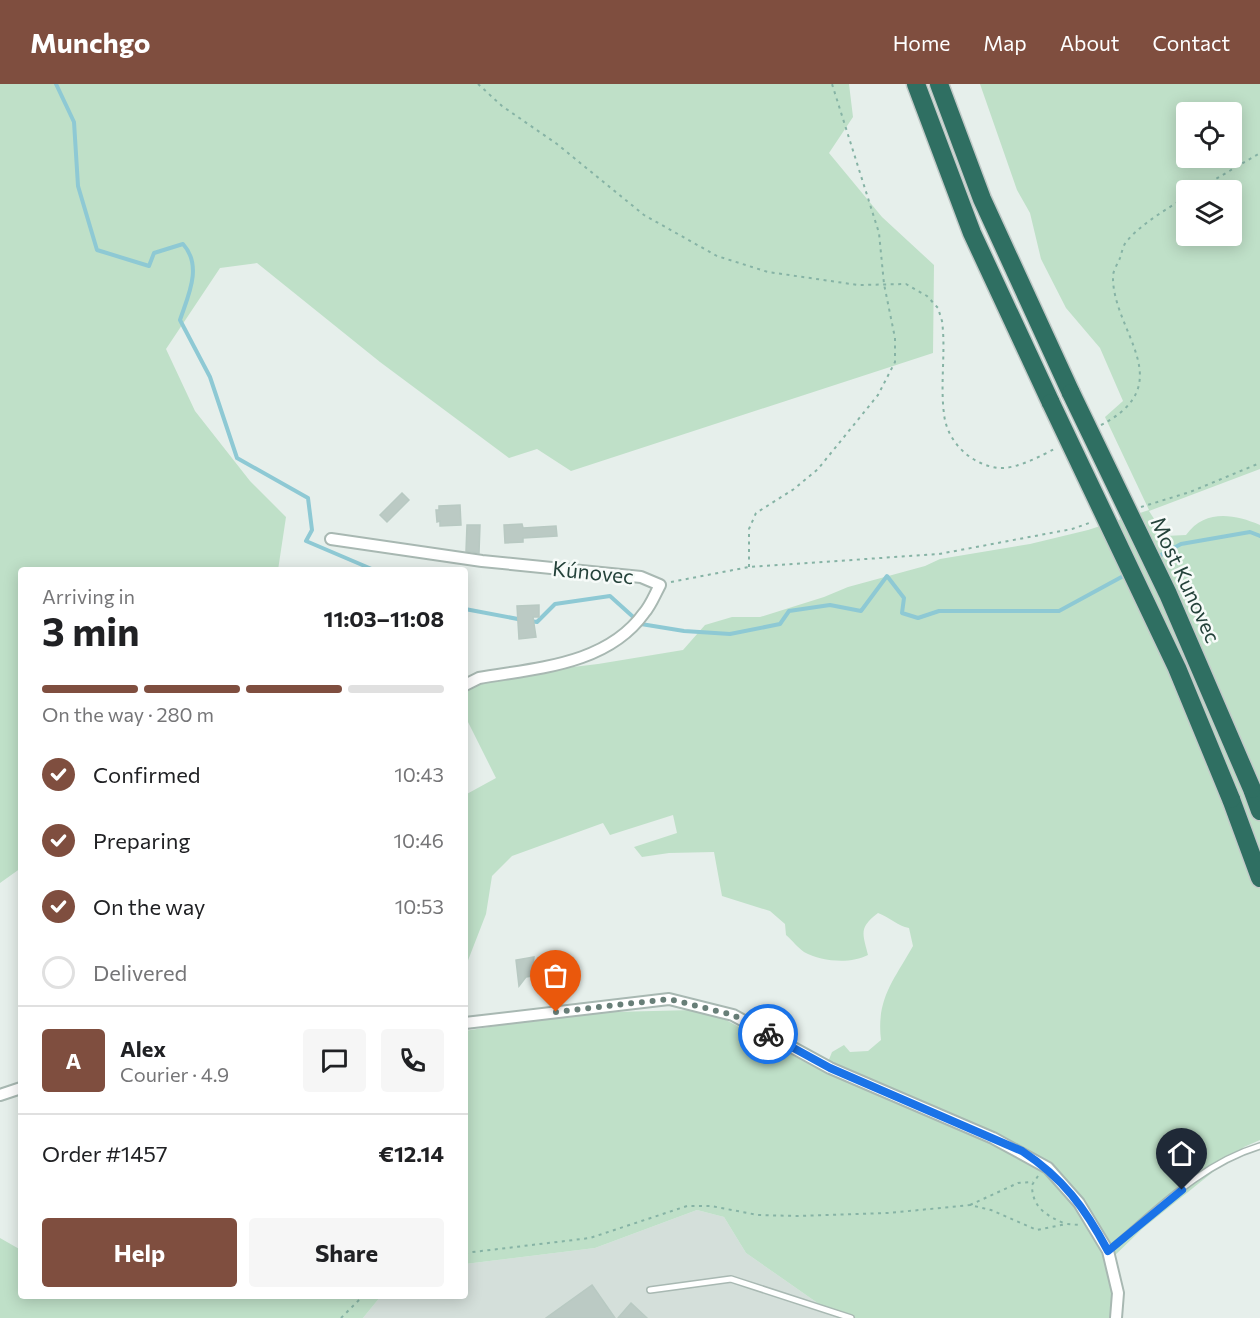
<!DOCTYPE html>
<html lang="en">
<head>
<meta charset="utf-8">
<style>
	:root { --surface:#fff; --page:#f6f6f6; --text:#202124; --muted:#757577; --line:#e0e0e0; --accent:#7f4e3f }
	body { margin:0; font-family:Commissioner,sans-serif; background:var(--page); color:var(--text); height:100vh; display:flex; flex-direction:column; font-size:22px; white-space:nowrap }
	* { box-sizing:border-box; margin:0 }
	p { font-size:20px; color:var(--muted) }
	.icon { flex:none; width:33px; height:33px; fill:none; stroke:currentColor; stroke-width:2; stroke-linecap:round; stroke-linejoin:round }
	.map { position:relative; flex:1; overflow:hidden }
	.details { position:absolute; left:18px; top:483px; width:450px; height:732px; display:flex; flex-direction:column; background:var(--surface); border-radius:6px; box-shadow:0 3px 15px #0003 }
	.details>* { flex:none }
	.fabs { position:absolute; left:1176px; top:18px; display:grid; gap:12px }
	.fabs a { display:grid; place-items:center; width:66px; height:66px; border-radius:6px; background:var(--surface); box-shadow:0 3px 15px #0003; font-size:30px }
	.pin { position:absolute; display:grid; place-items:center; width:51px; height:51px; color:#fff; margin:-62px -26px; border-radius:50% 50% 50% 0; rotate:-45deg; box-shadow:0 0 6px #0007 }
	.pin .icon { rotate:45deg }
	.courier { position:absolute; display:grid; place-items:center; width:60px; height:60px; margin:-30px; border:4px solid #1a73e8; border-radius:50%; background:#fff; color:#222; box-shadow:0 2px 8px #0007 }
	.head em { font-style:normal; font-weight:700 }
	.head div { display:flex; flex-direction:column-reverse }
	.head { display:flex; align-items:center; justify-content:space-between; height:102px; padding:0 24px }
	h1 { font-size:39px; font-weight:700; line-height:45px }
	.bar { display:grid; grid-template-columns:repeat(4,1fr); gap:9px 6px; align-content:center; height:72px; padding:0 24px }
	.bar i { height:8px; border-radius:4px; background:var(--line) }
	.bar .current { background:var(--accent) }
	.bar p { grid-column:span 4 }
	.line { display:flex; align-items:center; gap:15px; padding:0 24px; border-top:2px solid var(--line) }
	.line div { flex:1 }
	.round { display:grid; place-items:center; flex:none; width:63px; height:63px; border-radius:6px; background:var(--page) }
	ol { padding:0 24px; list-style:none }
	li { display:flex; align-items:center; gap:18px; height:66px }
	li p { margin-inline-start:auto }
	li .icon { padding:6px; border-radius:50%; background:var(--accent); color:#fff; stroke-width:4 }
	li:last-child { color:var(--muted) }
	li i { width:33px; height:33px; border:3px solid var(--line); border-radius:50% }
	.cta { display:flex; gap:12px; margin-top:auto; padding:12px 24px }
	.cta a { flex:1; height:69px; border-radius:6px; background:var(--accent); color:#fff; font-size:24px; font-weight:700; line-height:69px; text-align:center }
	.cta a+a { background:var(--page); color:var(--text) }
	header { display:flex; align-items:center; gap:36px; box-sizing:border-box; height:84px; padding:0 30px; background:var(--accent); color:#fff }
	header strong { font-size:28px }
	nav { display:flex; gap:33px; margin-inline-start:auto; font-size:21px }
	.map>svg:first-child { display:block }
</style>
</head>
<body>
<header>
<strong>Munchgo</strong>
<nav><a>Home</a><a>Map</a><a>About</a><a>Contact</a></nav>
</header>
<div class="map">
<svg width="1260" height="1234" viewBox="0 0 1260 1234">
	<rect width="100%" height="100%" fill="#e6efeb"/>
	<path fill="#d4dfda" d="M697 1126 724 1133 746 1169 839 1234H363L381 1212H465V1180L595 1164Z"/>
	<path fill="#bfe0c8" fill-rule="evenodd" d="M0 0H849L853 33 829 69 882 133 934 181 933 269 571 387 537 365 509 374 380 278 257 179 220 184 166 265 195 327 250 397 286 433 278 486H21V784L0 799Z
		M980 0H1260V385L1149 427 1165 452 1186 451C1205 425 1234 430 1260 441V1056L1244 1063 1142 1145 1109 1177 1115 1209 1111 1234H839L746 1169 724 1133 697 1126 595 1164 465 1180V947L574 929 693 926 726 936 824 988 832 968 844 961 850 968 868 967 881 956C876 915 894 896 913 862L909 844C898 842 889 833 878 829 858 844 863 850 868 871 851 880 822 878 804 868 798 864 792 856 786 851L785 840 770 827 722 812 714 768 669 769 642 773 634 763 677 749 673 731 610 751 603 739 512 772 492 792 486 830 467 879 465 878V711L496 694 465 632V596L598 580 683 566 705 541 732 533H760L824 513 848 503 925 482 940 475 1030 460 1088 446 1149 426 1105 333 1123 317 1100 264 1066 224 1041 175 1030 129 1017 106ZM1186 28H1232V74H1186ZM1186 106H1232V152H1186Z
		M0 1154 21 1166V1212H381L363 1234H0Z"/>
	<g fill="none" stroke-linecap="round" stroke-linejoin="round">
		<path stroke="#8ec9d4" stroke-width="4" d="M56 0 74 38 78 102 97 166 149 182 154 169 183 160C203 182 188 212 180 236L210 293 237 374 308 414 312 446 306 457 374 486
			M1157 473 1181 460 1250 448 1260 452
			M465 525 523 536
			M530 537 537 538 555 520 610 512 641 540 684 547 730 550 780 540 789 527 830 521 861 527 887 492 904 514 902 529 918 534 939 527H1059L1127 490"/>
	</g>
	<path fill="#bbcac4" stroke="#b8c9c2" stroke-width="1.5" d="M402 409 409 416 387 438 380 431Z
		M460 421 461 441 440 442V437L437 438 436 426H439V422Z
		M522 440 523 444 556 442 557 452 523 454V458L505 459 504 441Z
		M467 441H480L479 469 466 467Z
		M539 521V533H533L536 553 519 555 517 522Z
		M534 873 532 892 526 893 519 902 516 876Z
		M592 1201 615 1234H546Z
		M631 1219 647 1234H618Z"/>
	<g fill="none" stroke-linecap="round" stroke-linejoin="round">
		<g stroke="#a8b8b2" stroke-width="8">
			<path id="service" d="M1108 1167C1155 1128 1200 1080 1260 1062
				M650 1206 731 1195 851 1234"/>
		</g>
		<g stroke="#a8b8b2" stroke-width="14">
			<path id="minor" d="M331 455 482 477 641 493 660 501C655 510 651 521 644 529 607 581 536 584 479 594L465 601
				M465 939 669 915 733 931 830 984 993 1054 1048 1084 1079 1119 1108 1167 1118 1209 1116 1234
				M0 1011 21 1004"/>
		</g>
		<g stroke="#c2cac8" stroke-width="21">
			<path id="motorway" d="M916 0 972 149 1051 319
				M939 0 982 115 1071 309
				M1252 705 1260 727
				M1231 715 1260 794"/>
		</g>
		<path stroke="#86b3a5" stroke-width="2" stroke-dasharray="3 4.5" stroke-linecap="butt" d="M478 0 502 22 557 60 644 131 717 172 768 188 803 193 858 201 906 200 927 212 938 224 942 237C946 267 940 299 944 330 947 358 971 381 999 384 1017 385 1041 372 1056 364
			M1197 106 1260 69
			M1101 341C1182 299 1111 247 1113 191 1114 185 1118 179 1120 174 1122 168 1123 161 1127 157 1142 139 1167 125 1186 113
			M1141 423 1190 408 1260 379
			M749 483V445L756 429 794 405 818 385 878 311 895 278V254L884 200 879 149 832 0
			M671 498 749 483 939 470 1072 445 1092 438
			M1038 1092 1032 1101C1032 1124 1047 1132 1066 1140
			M970 1121 1018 1099 1033 1098
			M465 1169 590 1154 687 1122H711L758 1131 797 1132 889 1129 970 1121 991 1126 1037 1146 1066 1140 1080 1141
			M341 1234 363 1212"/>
		<use href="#service" stroke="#fff" stroke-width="5"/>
		<use href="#minor" stroke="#fff" stroke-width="10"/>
		<use href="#motorway" stroke="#2f6f62" stroke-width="18"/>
		<g stroke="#c2cac8" stroke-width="21" stroke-linecap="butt">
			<path id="motorway-bridge" d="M1071 309 1168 510 1252 705
				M1051 319 1177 584 1231 715"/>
		</g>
		<use href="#motorway-bridge" stroke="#2f6f62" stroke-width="18"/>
	</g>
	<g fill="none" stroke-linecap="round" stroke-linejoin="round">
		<path stroke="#687f78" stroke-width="6" stroke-dasharray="0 10.8" d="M556 928 669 915 733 931 768 950"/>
		<path stroke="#1a73e8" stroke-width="8" d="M768 950 830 984 1022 1067C1063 1094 1085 1124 1108 1167L1182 1106"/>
	</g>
	<g text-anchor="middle" stroke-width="5" stroke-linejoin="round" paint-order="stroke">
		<g font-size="21" fill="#24423a" stroke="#f7fbf9">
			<text transform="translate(593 489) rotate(6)" y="7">Kúnovec</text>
			<text transform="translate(1185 496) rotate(65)" y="7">Most Kunovec</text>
		</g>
	</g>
</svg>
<div class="fabs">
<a><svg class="icon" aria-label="locate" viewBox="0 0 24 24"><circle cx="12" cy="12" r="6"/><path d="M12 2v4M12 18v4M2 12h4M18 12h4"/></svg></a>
<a><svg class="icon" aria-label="layers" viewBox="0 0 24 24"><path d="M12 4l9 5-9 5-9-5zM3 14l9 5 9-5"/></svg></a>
</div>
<div class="pin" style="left:556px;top:928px;background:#ea580c"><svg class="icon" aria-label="bag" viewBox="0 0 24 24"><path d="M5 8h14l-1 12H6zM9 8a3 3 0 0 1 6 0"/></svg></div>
<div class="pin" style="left:1182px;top:1106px;background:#1f2937"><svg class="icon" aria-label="home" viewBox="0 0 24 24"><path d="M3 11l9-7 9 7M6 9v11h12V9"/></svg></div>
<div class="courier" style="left:768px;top:950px"><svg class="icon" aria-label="bike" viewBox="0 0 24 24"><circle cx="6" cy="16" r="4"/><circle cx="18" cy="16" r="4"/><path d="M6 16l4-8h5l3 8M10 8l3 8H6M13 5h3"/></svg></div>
<section class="details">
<div class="head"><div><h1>3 min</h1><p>Arriving in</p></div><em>11:03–11:08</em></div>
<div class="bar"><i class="current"></i><i class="current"></i><i class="current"></i><i></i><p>On the way · 280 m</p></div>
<ol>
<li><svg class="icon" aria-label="check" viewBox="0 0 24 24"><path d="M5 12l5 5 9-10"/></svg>Confirmed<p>10:43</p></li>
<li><svg class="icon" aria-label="check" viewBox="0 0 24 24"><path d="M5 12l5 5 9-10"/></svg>Preparing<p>10:46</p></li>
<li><svg class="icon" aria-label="check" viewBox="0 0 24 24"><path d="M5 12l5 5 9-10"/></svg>On the way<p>10:53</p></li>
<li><i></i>Delivered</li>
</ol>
<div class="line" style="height:108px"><b class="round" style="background:var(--accent);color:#fff">A</b><div><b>Alex</b><p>Courier · 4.9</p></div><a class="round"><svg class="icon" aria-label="chat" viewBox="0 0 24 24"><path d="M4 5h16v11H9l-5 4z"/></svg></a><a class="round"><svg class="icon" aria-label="phone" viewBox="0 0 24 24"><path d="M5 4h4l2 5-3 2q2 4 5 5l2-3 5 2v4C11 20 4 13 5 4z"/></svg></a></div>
<div class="line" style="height:78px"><div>Order #1457</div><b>€12.14</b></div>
<div class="cta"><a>Help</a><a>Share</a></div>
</section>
</div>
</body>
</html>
